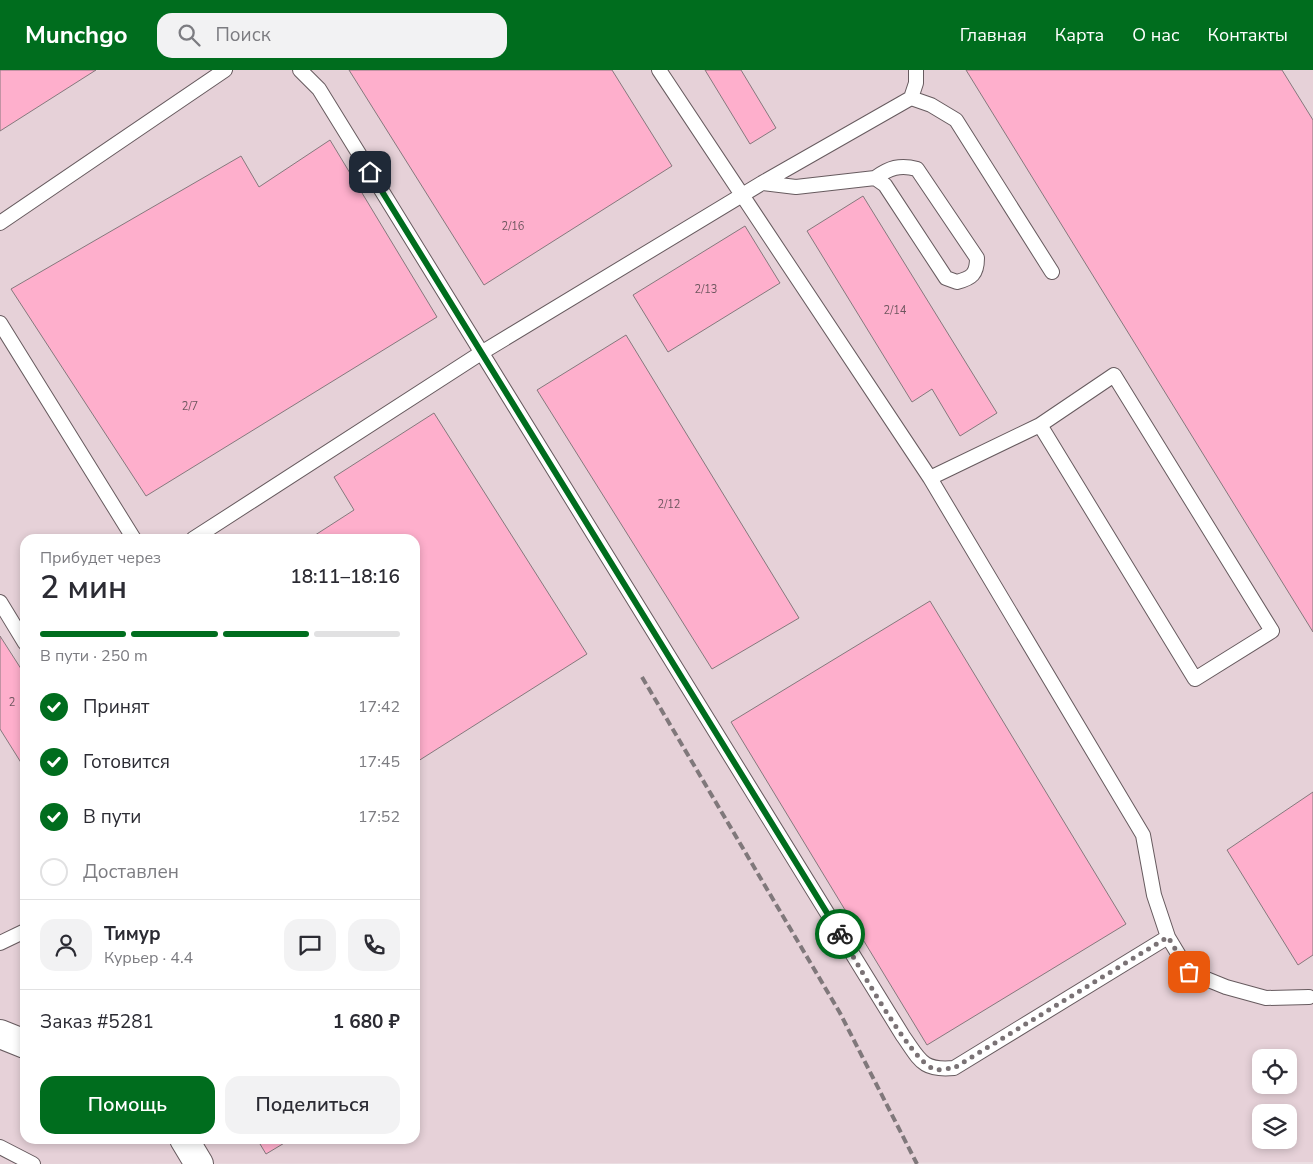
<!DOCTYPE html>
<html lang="ru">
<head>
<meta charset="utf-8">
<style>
	:root { --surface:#fff; --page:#f2f2f3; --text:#2b2b33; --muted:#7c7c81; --line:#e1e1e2; --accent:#006d1e }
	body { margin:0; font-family:"Nunito Sans",sans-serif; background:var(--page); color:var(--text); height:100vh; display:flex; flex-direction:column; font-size:19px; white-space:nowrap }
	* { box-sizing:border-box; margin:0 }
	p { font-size:16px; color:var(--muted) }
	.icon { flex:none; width:28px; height:28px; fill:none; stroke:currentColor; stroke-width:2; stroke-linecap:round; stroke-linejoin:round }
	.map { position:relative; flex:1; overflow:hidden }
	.sheet { position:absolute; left:20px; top:464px; width:400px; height:610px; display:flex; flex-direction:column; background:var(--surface); border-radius:15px; box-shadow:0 2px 8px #0003 }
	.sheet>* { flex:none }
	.buttons { position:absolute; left:1252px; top:979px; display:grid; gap:10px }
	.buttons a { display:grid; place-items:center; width:45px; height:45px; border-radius:10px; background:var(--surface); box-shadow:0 2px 8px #0003; font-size:25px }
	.pin { position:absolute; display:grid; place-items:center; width:42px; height:42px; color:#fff; margin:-21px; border-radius:10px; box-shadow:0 2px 8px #0006 }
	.courier { position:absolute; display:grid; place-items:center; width:50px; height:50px; margin:-25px; border:4px solid #006d1e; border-radius:50%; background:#fff; color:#222; box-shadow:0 1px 6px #0007 }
	.headline em { font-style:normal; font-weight:600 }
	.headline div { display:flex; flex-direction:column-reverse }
	.headline { display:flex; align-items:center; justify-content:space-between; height:85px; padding:0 20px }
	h1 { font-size:32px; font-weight:600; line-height:38px }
	.bar { display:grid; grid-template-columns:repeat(4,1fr); gap:8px 5px; align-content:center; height:60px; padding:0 20px }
	.bar i { height:6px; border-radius:4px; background:var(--line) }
	.bar .active { background:var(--accent) }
	.bar p { grid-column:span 4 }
	.line { display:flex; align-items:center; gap:12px; padding:0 20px; border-top:1px solid var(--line) }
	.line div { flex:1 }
	.round { display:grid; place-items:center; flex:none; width:52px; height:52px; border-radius:15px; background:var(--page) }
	ol { padding:0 20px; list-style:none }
	li { display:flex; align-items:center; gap:15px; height:55px }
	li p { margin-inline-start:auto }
	li .icon { padding:5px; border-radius:50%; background:var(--accent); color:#fff; stroke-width:4 }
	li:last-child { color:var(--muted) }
	li i { width:28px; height:28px; border:2px solid var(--line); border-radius:50% }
	.primary-button { display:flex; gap:10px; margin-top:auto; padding:10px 20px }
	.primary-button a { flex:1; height:58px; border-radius:15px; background:var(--accent); color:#fff; font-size:20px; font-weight:600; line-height:58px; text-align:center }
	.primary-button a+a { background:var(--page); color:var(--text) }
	header { display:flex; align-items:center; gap:30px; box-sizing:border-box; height:70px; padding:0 25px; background:var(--accent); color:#fff }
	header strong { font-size:24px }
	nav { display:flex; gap:28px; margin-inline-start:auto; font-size:18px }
	.search { width:350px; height:45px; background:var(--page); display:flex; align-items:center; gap:12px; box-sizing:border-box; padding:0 18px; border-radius:15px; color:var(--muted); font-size:19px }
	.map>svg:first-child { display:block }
</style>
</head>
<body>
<header>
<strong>Munchgo</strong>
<div class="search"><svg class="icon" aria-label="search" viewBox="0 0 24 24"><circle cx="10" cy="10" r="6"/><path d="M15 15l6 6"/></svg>Поиск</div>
<nav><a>Главная</a><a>Карта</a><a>О нас</a><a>Контакты</a></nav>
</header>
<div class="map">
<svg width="1313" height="1094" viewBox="0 0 1313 1094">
	<rect width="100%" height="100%" fill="#ebdee2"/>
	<path fill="#e6d1d8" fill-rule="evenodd" d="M0 0H1313V1092L0 1094ZM25 469H415V1069H25ZM1261 988H1289V1015H1261ZM1261 1042H1289V1070H1261Z"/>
	<path fill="#feafcc" stroke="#85797d" d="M0 0H96L0 61Z
		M349 0H612L672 96 484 215Z
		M705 0H741L776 58 750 74Z
		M966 0H1282L1313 50V562Z
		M330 70 437 247 146 426 11 219 241 86 259 117Z
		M863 126 997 343 960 366 932 319 912 332 807 161Z
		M745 156 780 213 668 282 633 225Z
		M626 265 799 548 712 599 537 320Z
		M434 343 587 584 415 693V469H309L354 440 334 407Z
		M930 531 1126 854 927 975 731 652Z
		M0 566 25 605V699L0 659Z
		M1313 722V885L1298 895 1227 780Z
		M257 1069H291L266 1084Z"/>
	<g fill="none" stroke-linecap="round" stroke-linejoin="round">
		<g stroke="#675b5f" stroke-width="16">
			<path id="lane" d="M300 0 319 19 903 966C920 990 922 1001 954 998L1168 867
				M659 0 930 408 1143 765 1154 825 1168 867 1189 902 1226 917 1266 928 1309 927
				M911 28 916 13V0
				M762 113 796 117 875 108 885 115 946 208 957 212C972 208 977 204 977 188L917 99C900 94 889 98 875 108
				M0 153 225 0
				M0 253 134 469
				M930 408 1040 355 1114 305 1272 561 1195 609 1040 355
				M193 469 481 283 762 113 911 28 931 35 956 50 1052 202
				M0 532 25 573
				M0 873 25 861
				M0 1077 33 1094"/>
		</g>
		<g stroke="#675b5f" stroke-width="30">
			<path id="street" d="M0 964 25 974
				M184 1069 199 1094"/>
		</g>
		<use href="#lane" stroke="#fff" stroke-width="14"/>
		<use href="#street" stroke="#fff" stroke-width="28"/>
		<path stroke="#80787b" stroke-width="4" stroke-dasharray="8 4" stroke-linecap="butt" d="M642 607 840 943 917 1094"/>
	</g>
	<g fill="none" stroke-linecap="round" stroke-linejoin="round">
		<path stroke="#7a7275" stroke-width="5" stroke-dasharray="0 9" d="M840 864C855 889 911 992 934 999 940 1001 948 998 954 998L1168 867 1189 902"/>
		<path stroke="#006d1e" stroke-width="6" d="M370 102 840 864"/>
	</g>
	<g text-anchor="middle" stroke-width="4" stroke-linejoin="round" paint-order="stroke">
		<g font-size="11" fill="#6d565e">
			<text x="513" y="160">2/16</text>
			<text x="706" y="223">2/13</text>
			<text x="895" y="244">2/14</text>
			<text x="190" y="340">2/7</text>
			<text x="669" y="438">2/12</text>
			<text x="12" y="636">2</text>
		</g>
	</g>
</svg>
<div class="buttons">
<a><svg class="icon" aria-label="locate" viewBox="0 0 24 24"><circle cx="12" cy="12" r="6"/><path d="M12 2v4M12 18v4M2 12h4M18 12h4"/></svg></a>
<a><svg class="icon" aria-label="layers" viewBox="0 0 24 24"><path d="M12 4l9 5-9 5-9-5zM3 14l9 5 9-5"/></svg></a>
</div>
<div class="pin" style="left:1189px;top:902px;background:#ea580c"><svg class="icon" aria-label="bag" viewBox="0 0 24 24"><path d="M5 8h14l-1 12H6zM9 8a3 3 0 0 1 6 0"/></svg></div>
<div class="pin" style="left:370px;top:102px;background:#1f2937"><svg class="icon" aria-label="home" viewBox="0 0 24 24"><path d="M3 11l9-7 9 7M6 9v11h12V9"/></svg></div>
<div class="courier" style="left:840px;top:864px"><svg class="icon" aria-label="bike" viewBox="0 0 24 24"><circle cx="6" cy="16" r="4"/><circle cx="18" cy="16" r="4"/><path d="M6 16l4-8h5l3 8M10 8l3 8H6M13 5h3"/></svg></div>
<section class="sheet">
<div class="headline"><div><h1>2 мин</h1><p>Прибудет через</p></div><em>18:11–18:16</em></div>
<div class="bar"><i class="active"></i><i class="active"></i><i class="active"></i><i></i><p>В пути · 250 m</p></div>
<ol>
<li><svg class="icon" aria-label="check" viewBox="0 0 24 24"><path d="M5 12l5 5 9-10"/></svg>Принят<p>17:42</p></li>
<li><svg class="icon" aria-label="check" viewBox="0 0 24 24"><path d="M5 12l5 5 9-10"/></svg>Готовится<p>17:45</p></li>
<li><svg class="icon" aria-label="check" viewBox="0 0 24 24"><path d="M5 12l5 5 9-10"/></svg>В пути<p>17:52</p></li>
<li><i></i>Доставлен</li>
</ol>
<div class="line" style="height:90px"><a class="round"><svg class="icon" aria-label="person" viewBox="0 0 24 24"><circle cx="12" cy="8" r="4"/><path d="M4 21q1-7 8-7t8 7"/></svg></a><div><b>Тимур</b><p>Курьер · 4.4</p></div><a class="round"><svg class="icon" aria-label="chat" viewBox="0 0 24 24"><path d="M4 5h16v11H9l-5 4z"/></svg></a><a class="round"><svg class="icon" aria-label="phone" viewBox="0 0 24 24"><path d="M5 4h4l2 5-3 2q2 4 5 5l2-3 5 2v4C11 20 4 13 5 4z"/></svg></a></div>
<div class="line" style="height:65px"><div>Заказ #5281</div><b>1 680 ₽</b></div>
<div class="primary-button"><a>Помощь</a><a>Поделиться</a></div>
</section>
</div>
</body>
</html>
